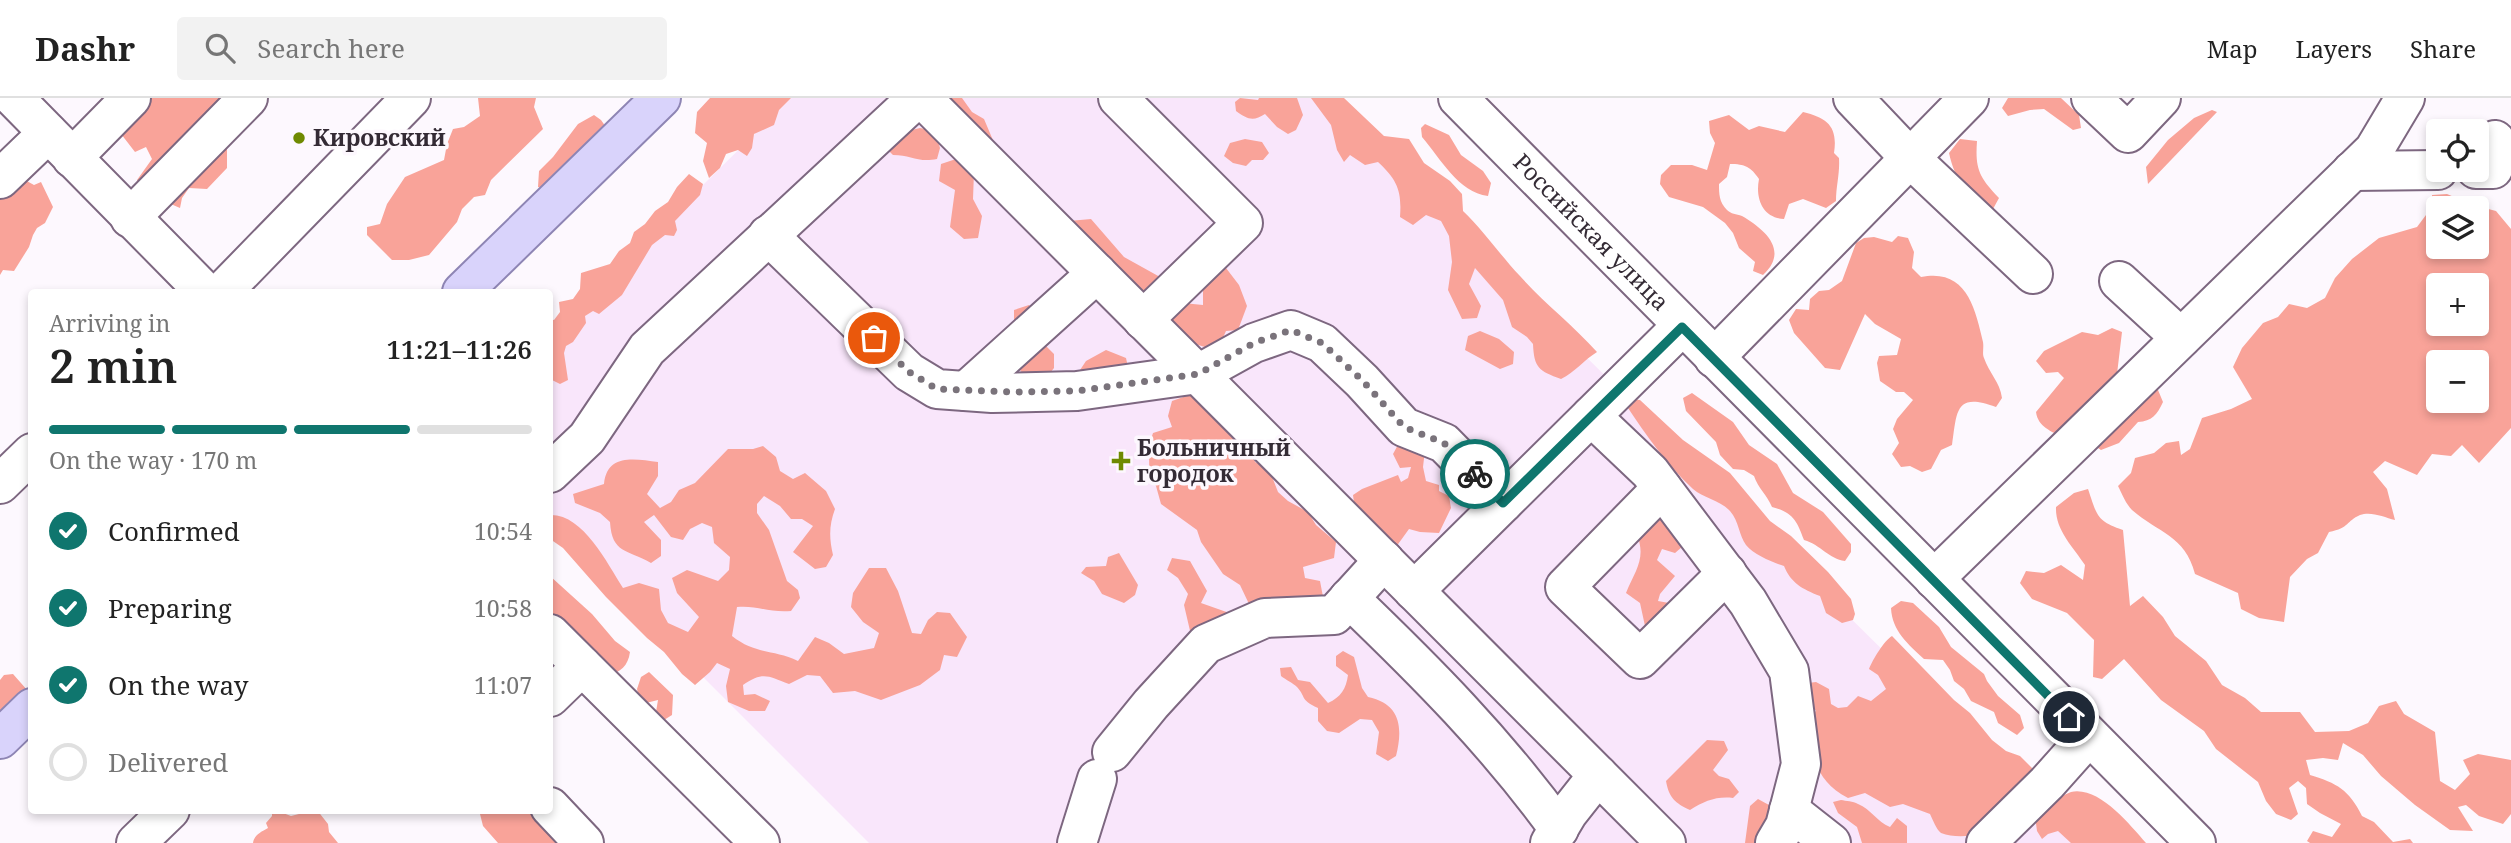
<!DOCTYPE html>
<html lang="en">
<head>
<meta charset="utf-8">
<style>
	:root { --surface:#fff; --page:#f2f2f2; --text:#222; --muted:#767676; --line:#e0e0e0; --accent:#0f766e }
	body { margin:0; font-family:"Noto Serif",serif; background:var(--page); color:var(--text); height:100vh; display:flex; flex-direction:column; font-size:26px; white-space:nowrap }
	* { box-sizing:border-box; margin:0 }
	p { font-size:23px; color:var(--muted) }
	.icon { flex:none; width:38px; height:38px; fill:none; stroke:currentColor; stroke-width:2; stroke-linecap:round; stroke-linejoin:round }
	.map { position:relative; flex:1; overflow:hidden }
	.drawer { position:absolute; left:28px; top:191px; width:525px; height:525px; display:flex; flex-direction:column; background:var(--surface); border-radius:7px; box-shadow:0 4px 10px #0003 }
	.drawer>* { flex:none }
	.controls { position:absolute; left:2426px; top:21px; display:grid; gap:14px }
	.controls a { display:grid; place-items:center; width:63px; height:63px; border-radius:7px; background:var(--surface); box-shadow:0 4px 10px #0003; font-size:35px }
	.pin { position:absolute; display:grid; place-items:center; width:60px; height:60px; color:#fff; margin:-30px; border:4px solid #fff; border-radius:50%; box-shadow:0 2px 7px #0007 }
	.courier { position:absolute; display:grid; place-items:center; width:70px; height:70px; margin:-35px; border:5px solid #0f766e; border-radius:50%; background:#fff; color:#222; box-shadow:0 2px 9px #0007 }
	.summary em { font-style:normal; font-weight:600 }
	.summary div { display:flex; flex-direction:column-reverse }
	.summary { display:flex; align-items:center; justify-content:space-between; height:119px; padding:0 21px }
	h1 { font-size:46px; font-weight:600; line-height:52px }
	.bar { display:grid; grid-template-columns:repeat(4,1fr); gap:10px 7px; align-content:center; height:84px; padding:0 21px }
	.bar i { height:9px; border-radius:5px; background:var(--line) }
	.bar .selected { background:var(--accent) }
	.bar p { grid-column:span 4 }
	ol { padding:0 21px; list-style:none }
	li { display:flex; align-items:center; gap:21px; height:77px }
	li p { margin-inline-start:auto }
	li .icon { padding:7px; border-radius:50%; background:var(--accent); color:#fff; stroke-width:4 }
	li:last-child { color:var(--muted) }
	li i { width:38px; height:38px; border:4px solid var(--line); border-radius:50% }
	header { display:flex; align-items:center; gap:42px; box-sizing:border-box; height:98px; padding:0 35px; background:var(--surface); border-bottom:2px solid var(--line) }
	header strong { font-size:33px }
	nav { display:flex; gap:38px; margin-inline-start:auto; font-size:24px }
	.search { width:490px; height:63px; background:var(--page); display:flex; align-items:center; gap:18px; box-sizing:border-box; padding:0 24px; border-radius:7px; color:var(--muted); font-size:26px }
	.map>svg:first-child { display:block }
</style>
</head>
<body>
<header>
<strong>Dashr</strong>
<div class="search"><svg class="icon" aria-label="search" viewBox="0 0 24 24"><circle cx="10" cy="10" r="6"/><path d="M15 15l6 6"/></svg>Search here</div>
<nav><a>Map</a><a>Layers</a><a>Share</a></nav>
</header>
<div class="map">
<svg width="2511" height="745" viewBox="0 0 2511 745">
	<rect width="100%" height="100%" fill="#fdf8fe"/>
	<path fill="#f9e6fb" d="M791 0H1324L2078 745H869L550 426V238Z"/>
	<path fill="#f9a399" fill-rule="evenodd" d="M143 0H221L227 48V70L207 91 189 90 182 100 180 110 141 93 137 82 152 61 146 49 135 54 118 32Z
		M478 0H536L534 9 543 31 491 82 485 97 474 99 462 111 457 124 429 157 409 162H392L367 137V129L380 126 387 106 405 79 444 62 447 46 453 31 464 29 480 18Z
		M710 0H791L779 12 774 27 754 36 752 50 747 58 738 52 726 56 720 70 709 80 703 63 707 45 695 35 697 14Z
		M930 0H962L972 14 984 21 995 47 1003 53 999 67Z
		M1240 0 1258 2 1259 0H1297L1303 17 1296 32 1288 36 1277 29 1265 16C1253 24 1247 21 1236 13L1235 4Z
		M1311 0H1344L1384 38 1409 41 1424 65 1450 83 1462 96 1463 113C1484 133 1500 157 1520 178 1544 205 1573 227 1597 254 1584 262 1575 274 1561 281 1539 273 1534 270 1533 246L1527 239 1512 229 1503 202 1475 170 1469 186 1481 208 1477 220 1462 221 1448 192 1452 164 1449 138 1441 123 1426 117 1413 127 1400 119C1402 92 1397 82 1378 64L1365 67 1350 57 1344 64 1337 52 1331 27Z
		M2008 0H2061L2079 17 2081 30 2073 32 2044 11 2030 12 2008 18 2002 10Z
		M2212 12 2217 14 2148 86 2146 69 2168 42 2194 20Z
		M1803 14C1828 20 1838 29 1834 55L1839 60C1840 75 1836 88 1836 103L1826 110 1803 101 1789 106 1784 121C1763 120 1755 101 1759 81 1751 69 1745 66 1730 66L1727 79 1719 86C1719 96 1719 104 1727 112 1731 116 1736 116 1742 118 1766 132 1789 153 1763 177L1753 173 1755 164 1739 150 1733 135 1725 125 1703 109 1669 99 1660 86 1661 77 1671 67H1692L1707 72 1715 45 1710 35 1709 23 1729 17 1749 32 1759 28 1785 34Z
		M594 17 601 22 608 32 552 93 538 89 539 73 553 59 578 26Z
		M1425 26 1449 37 1461 57 1483 73 1491 85 1488 98C1458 94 1441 61 1422 39L1421 30Z
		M920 30 935 33 940 50 937 61C918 65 911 57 893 57L886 50 895 36Z
		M1245 41 1262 44 1269 55 1263 62H1252L1246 68 1233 65 1224 58 1230 45Z
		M1960 41 1977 43C1975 71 1979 79 1999 100L1993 111C1967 99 1955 82 1949 55Z
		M959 60 974 74 973 101 982 118 978 140 964 141 950 129 955 92 939 83 941 66Z
		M689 76 703 86 700 97 675 123 677 132 674 138 665 137 652 147 622 197 599 216 593 213 585 218 586 225 573 244 566 248 564 255 568 282 560 286 550 281V221L554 222 560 214 559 204 573 201 580 191 581 175 610 166 619 153 630 145 634 134 645 126 655 113 668 104 677 89Z
		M25 82 34 87 41 84 53 109 45 125 37 130 33 137 29 149 14 173 3 172 0 177V95Z
		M2447 96 2473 107 2496 113 2511 131V330L2479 365 2462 347 2451 358 2432 356 2417 377 2385 363 2373 374 2387 391 2395 422C2384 419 2371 413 2360 417 2346 423 2350 430 2329 434L2318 455 2307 461 2290 479 2284 524 2259 520 2241 511 2238 495 2195 476C2185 437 2158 435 2132 412 2126 406 2122 396 2118 388L2131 375 2135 360 2154 355 2166 345 2179 343 2181 357 2190 351 2202 320 2231 311 2252 301 2233 269 2242 250 2263 225 2278 219 2289 206 2307 210 2325 200 2335 180 2352 161 2379 140 2417 129 2432 109V97ZM2438 110H2476V149H2438ZM2476 187V226H2438V187ZM2438 264H2476V303H2438Z
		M1091 121 1124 159 1160 179 1145 206 1069 123Z
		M1898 138 1908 140 1914 154 1912 170 1921 179C1966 170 1975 209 1983 244 1984 250 1982 256 1984 260 1989 275 2000 284 2002 300L1996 309C1955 294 1957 313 1952 347L1941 352 1931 371 1922 374 1910 368 1901 369 1892 356 1899 345 1893 331 1897 321 1913 302 1904 294H1896L1880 283 1877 265 1879 258 1897 257 1901 241 1875 226 1865 216 1840 272 1825 270 1794 235 1789 222 1796 211 1809 212 1810 201 1819 193 1829 192 1842 183 1856 145 1864 140 1874 139 1892 144Z
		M1214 170H1226L1239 187 1247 208 1238 232 1226 233 1221 244 1211 251 1189 244 1170 222 1183 205 1203 207V189Z
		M1029 207 1043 223V245L1054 256V270L1042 285 1027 281 1020 272V228L1014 222V212Z
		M2112 230 2122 234 2117 276 2064 340C2051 333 2038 329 2036 314L2064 280 2058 274 2046 275 2036 263 2044 253 2082 234 2098 237Z
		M1480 233 1499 241 1514 254 1513 266 1500 271 1465 252 1468 238Z
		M1106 252 1126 260 1129 274 1084 282 1080 272 1086 263Z
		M2144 289 2158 292 2163 304C2157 317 2152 323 2138 324L2119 345 2101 352 2092 346Z
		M1692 295 1733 324 1749 347 1777 366 1793 395 1823 414 1851 446V454L1845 463C1829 461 1821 447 1804 442 1797 423 1793 414 1772 409 1767 397 1758 390 1754 378L1744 372 1733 371 1720 357 1716 344 1686 313 1683 300Z
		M1192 296 1252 345 1255 364 1269 371 1278 394 1288 403 1308 414 1316 427 1336 444 1334 460 1303 469 1305 480 1320 483 1324 504 1261 513 1249 506 1240 487 1223 476 1201 444 1197 432 1161 406 1156 388 1149 378C1150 361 1147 352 1153 335L1172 329 1168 318 1172 303Z
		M1630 301 1640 302 1683 342 1730 375 1770 423 1791 438 1828 474 1851 501 1855 516 1853 522 1842 525 1826 515 1820 498C1802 491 1791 485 1784 468 1772 464 1754 457 1746 447 1739 438 1739 423 1730 413 1720 402 1703 400 1693 391 1667 367 1646 337 1626 307Z
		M1399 345 1425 352 1423 369 1426 383 1439 387V393L1449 398 1451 410 1439 435 1420 434 1409 431 1396 449 1355 412 1353 397 1362 391 1398 377 1401 384 1408 380 1411 369 1400 370 1393 356Z
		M763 348 776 359 780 373 793 381 805 375 826 393 835 411C829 427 829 440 833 457L826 469 815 471 793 454 813 428 802 421H791L780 408 764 398 757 406V415L769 432 787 483 798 492 800 500 791 513C770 515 756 507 737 509L732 538C756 557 774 551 798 563L815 539 829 545 844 556 874 550 879 535 863 524 851 509 853 495 869 470H886L898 493 912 535 921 536 928 522 937 514 950 515 967 539 957 559 944 557 940 572 920 587 881 602 855 593 833 595 820 578 807 577 789 586C768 578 763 573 743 587L744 597 755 596 770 603 765 613H749L728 604 726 588 730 571 717 565 710 574 695 587 682 576 664 554 647 540 606 499 563 450 550 441V417C583 416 607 465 623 490L639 485 659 491 661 512 668 525 688 534 699 519 677 495 672 480 687 472 718 483 729 472 730 459 714 445 712 429 702 425 690 431 683 442 671 439 654 417 644 424 661 442V458L651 465C627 451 612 456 610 424L600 415 575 405 573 396 604 386C607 355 635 361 658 364V378L647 396 660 410 671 404 679 392 695 385 728 351H753Z
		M2088 391C2097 417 2096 423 2123 432L2130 508 2143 498 2163 519 2175 538 2206 563 2222 587 2245 600 2261 614H2300L2315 634 2349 633 2368 625 2379 608 2396 603 2404 616 2435 634 2440 683 2455 692 2470 676 2463 662 2478 656 2511 662V716L2503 726 2479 718 2466 707 2458 709 2473 733 2450 732 2415 707 2381 678 2363 657 2343 645 2338 662 2323 660 2306 662 2310 677C2337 685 2349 692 2362 718L2374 724 2393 744 2410 741 2413 745H2310L2307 743 2313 733 2332 739 2341 726 2320 715 2307 706 2306 690 2298 683 2289 690 2298 716 2291 722 2276 716 2266 703 2258 684 2216 651 2204 633 2161 602 2124 561 2102 581 2093 579 2094 542 2067 515 2032 501 2020 485 2026 473 2044 475 2061 467 2083 482 2085 467C2073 449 2055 432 2056 409L2074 395Z
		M1661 415 1690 442 1675 455 1662 451 1657 462 1675 478 1660 496 1658 503 1669 505 1672 516 1657 537 1645 528 1640 505 1626 495C1636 471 1647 460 1636 434Z
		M1119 455 1138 487 1135 497 1124 505 1102 496 1094 483 1081 475 1086 469 1106 468 1108 459Z
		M1172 460 1190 463 1207 493 1201 505 1235 517 1191 537 1184 507 1188 496 1178 480 1167 472Z
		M550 478 592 516 615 543 630 554C628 568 621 574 607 578L550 526Z
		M1901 503 1913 505 1939 529 1951 549 1984 576 1987 583 1998 598 2020 617 2024 630 2017 637 1998 625 1994 614 1971 603 1964 591 1954 583 1950 572 1943 562 1924 561C1908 546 1892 533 1891 510Z
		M1892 538 1954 602 1970 615 1992 642 2006 653 2020 658 2038 676 2051 703C2058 701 2065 696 2071 694 2099 688 2129 726 2146 745H2071L2058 733 2048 736 2042 741 2037 733 2035 718C2008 729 1968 745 1941 735 1936 731 1933 722 1930 716L1903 706 1890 709 1865 695 1848 700C1812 681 1813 655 1807 619L1816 613 1805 599 1808 585 1816 584 1829 591 1831 606 1838 610 1847 609 1858 598 1871 603 1886 591 1878 577 1869 571C1873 561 1884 543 1892 538Z
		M1343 553 1354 559 1362 590 1368 599C1401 606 1403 630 1396 658L1388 663 1376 656 1379 634 1372 622 1360 621 1339 635 1327 633 1318 623V610C1299 601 1307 600 1297 589 1293 585 1286 582 1281 578L1280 570 1291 569 1298 582 1310 584 1328 605C1341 599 1346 591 1348 577L1336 568V558Z
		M649 574 673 597 672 617 664 622 656 614 658 602 646 605 639 600 637 591 641 579Z
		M13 576 28 593 0 629V582L4 577Z
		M1707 642 1724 643 1728 652 1713 672 1719 678 1729 681 1739 694 1733 700C1717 698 1704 703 1690 712 1675 705 1669 700 1666 683Z
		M1758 701 1769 707 1768 721 1760 745H1745L1750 708Z
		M1841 702C1846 703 1853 703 1858 706 1871 711 1877 724 1890 729L1897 720 1907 728V745H1862L1857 729 1838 715 1833 704Z
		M272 712H283V715L291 718 299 716 302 712H317L328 726 329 734 338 745H253C254 737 261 734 268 730L266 725 272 718Z
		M479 712H544L558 745H498L483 728Z"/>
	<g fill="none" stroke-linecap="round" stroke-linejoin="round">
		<g stroke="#7d6780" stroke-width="42">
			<g id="minor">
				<path d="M14 0 205 194"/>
				<path d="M922 0 1666 745"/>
				<path d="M1118 0 1243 125 1143 222"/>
				<path id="s1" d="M1458 0 2196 745"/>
				<path d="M1853 0 1910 60 2033 176"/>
				<path d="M2091 0 2128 35 2161 0"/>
				<path d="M72 60 131 0"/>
				<path d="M2476 71H2493L2495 42"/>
				<path d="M2352 73 2438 72"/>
				<path d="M0 81 48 35"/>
				<path d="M130 120 248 0"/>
				<path d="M768 137 909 274 937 291 992 295 1077 293 1198 276 1254 245 1291 232 1322 245 1362 283 1404 329 1444 345 1503 405 1682 228"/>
				<path d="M2119 183 2181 240"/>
				<path d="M222 194 411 0"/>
				<path d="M1714 260 1969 0"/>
				<path d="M966 293 1097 175"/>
				<path d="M1591 318 1650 374 1748 504 1789 573 1801 666 1785 728 1775 745"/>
				<path d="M550 375 587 340 647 251 917 0"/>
				<path d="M0 386 32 355"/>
				<path d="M1662 390 1565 489 1640 561 1727 475"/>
				<path d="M1934 481 2374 52 2405 0"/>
				<path d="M1414 493 1503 405"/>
				<path d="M1349 500C1426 574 1496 644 1559 731"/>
				<path d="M550 536 760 745"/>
				<path d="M550 599 582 568"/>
				<path d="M1112 654 1151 606 1206 546 1265 520 1334 517 1384 462"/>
				<path d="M550 709 584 745"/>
				<path d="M1789 712 1831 745"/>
				<path d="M136 745 170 712"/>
				<path d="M1077 745 1097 681"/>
				<path d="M1550 745 1568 715 1598 677"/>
				<path d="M1986 745 2047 685 2089 638"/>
			</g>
		</g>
		<g stroke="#8e85b4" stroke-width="42">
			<path id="major" d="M462 194 661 0
				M0 641 32 610"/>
		</g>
		<use href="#minor" stroke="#fff" stroke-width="38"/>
		<use href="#major" stroke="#d9d3fb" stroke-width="38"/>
	</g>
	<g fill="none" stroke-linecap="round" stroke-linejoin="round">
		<path stroke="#7a737b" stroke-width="7" stroke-dasharray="0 12.6" d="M874 240 909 274 937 291 1013 294 1077 293 1198 276 1254 245 1291 232 1322 245 1362 282 1404 329 1444 345 1475 376"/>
		<path stroke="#0f766e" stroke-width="9" d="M1475 376 1503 405 1682 229 2069 619"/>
	</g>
	<g fill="#6f8a01" stroke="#fdf8fe" stroke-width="2.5">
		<circle cx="299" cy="40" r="7"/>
		<path d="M1117.5 352.5h7v7h7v7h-7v7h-7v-7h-7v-7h7z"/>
	</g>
	<g text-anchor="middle" stroke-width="7" stroke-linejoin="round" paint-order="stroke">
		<g font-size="23" font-weight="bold" fill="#342b35" stroke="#fdf8fe" text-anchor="start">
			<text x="313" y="48">Кировский</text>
			<text x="1137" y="358">Больничный<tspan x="1137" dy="26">городок</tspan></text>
		</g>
		<g font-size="23" fill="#342b35" stroke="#fdf8fe">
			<text dy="8" stroke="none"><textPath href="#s1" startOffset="189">Российская улица</textPath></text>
		</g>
	</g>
</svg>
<div class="controls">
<a><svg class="icon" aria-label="locate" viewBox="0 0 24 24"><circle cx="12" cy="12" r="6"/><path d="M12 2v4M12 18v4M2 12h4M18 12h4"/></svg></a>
<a><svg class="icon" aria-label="layers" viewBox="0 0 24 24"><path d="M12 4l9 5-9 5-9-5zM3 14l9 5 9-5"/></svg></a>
<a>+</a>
<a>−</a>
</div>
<div class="pin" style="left:874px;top:240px;background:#ea580c"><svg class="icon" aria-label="bag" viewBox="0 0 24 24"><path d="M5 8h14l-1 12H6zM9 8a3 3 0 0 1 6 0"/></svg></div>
<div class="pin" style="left:2069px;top:619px;background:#1f2937"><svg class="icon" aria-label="home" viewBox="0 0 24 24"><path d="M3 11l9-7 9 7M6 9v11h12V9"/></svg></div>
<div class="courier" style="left:1475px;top:376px"><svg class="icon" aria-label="bike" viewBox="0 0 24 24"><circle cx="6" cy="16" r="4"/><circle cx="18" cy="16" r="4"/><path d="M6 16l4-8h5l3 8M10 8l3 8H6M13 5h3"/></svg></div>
<section class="drawer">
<div class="summary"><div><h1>2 min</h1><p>Arriving in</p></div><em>11:21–11:26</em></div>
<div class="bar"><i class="selected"></i><i class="selected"></i><i class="selected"></i><i></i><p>On the way · 170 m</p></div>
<ol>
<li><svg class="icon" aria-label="check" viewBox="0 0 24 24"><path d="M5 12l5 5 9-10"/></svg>Confirmed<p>10:54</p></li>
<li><svg class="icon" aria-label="check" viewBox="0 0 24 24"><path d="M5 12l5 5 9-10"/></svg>Preparing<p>10:58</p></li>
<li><svg class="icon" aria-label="check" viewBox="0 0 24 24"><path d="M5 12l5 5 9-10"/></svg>On the way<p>11:07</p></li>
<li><i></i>Delivered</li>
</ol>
</section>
</div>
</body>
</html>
